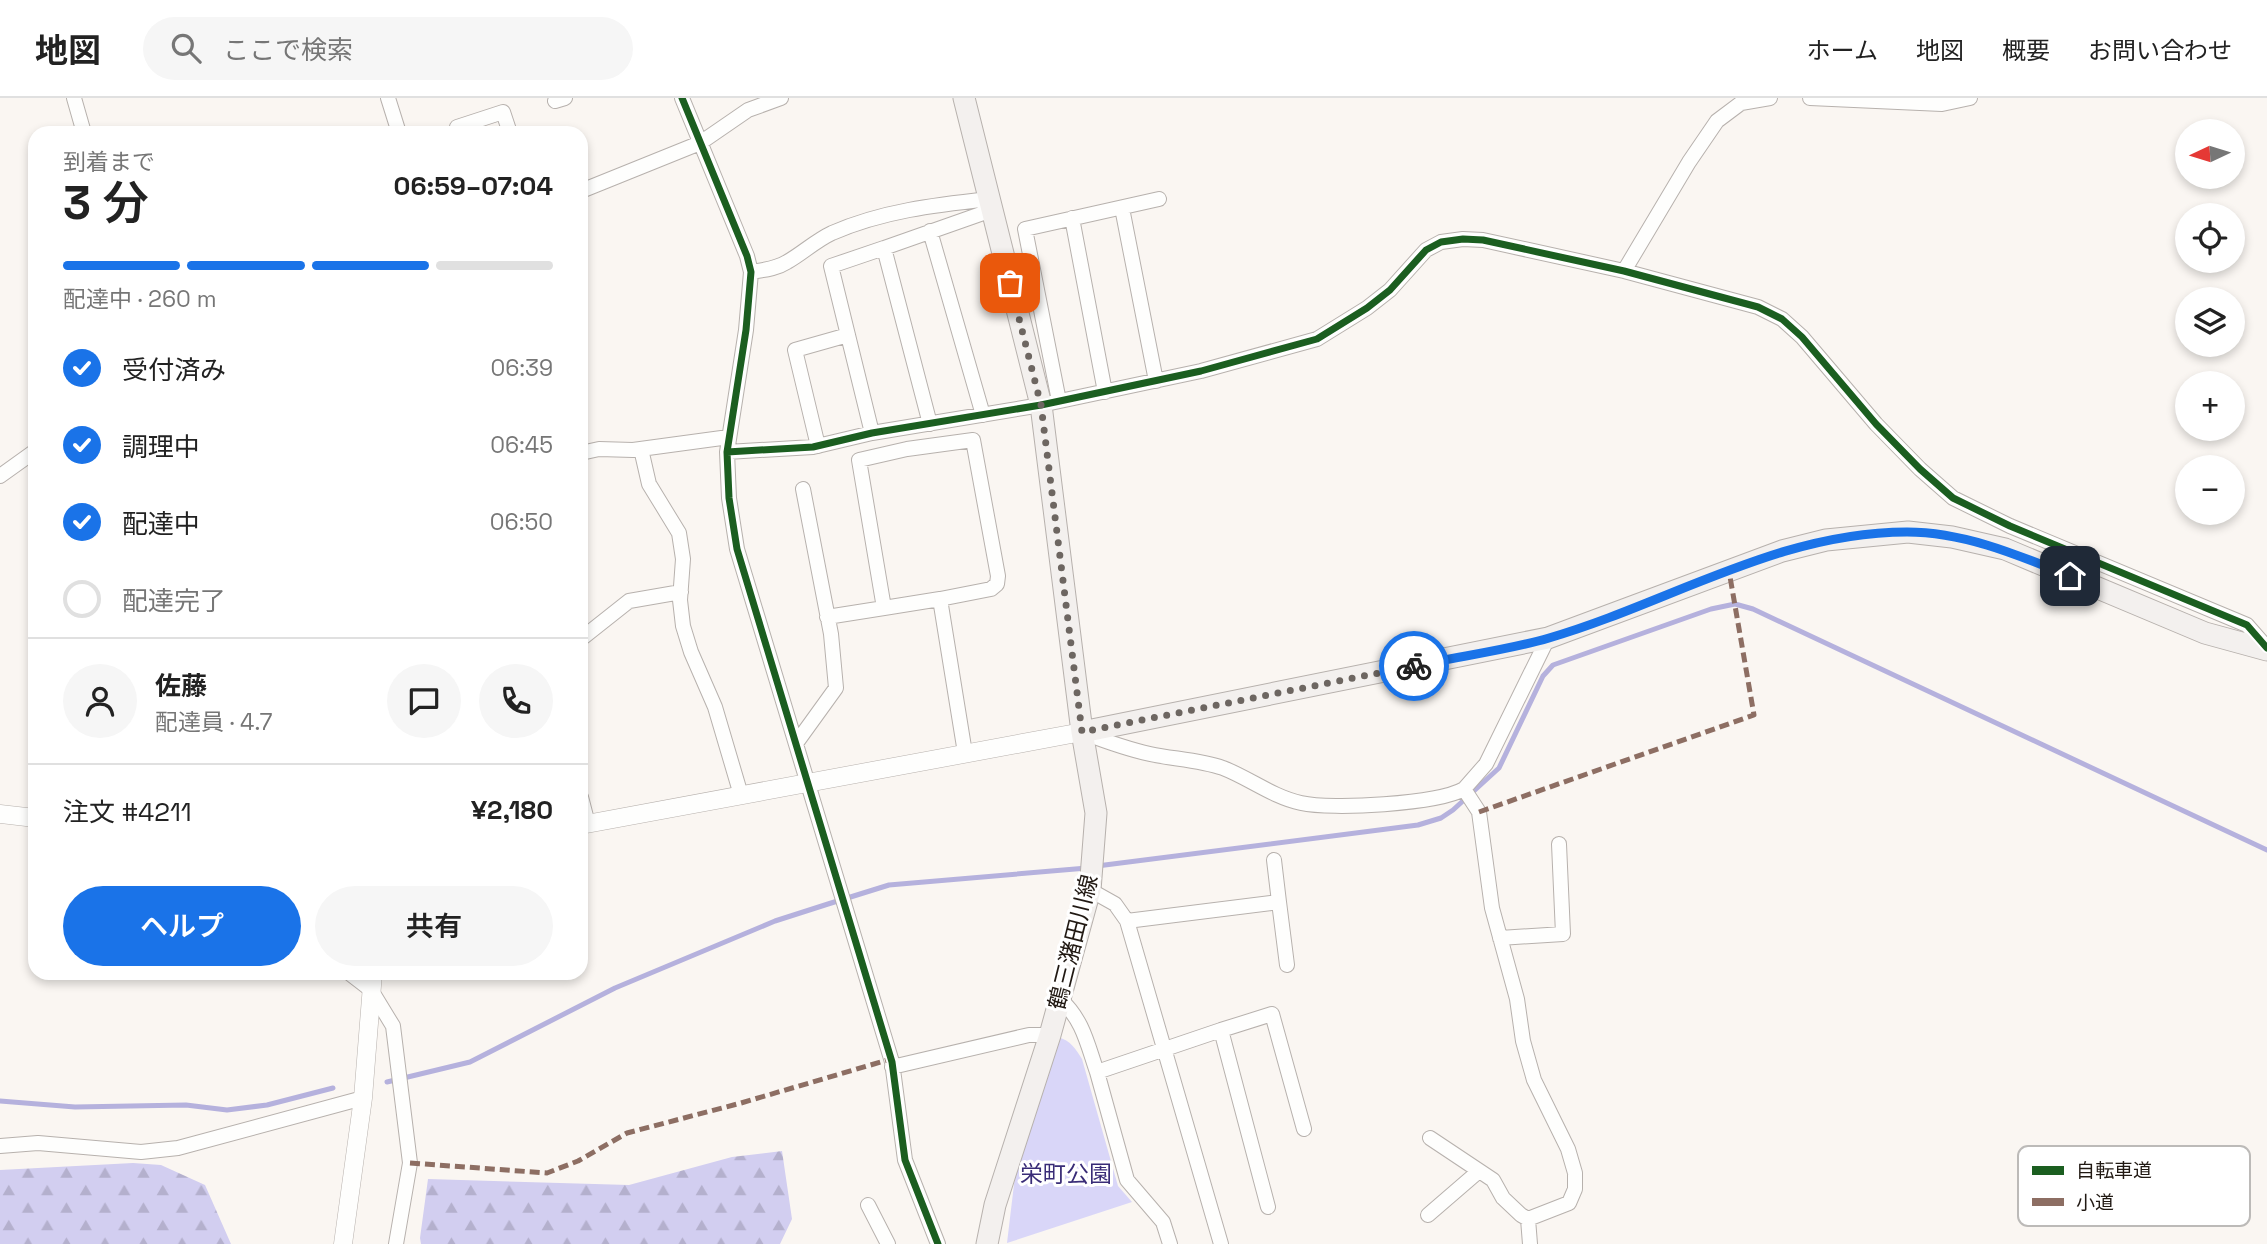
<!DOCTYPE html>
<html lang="ja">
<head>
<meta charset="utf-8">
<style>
	:root { --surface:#fff; --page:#f6f6f6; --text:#222; --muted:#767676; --line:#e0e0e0; --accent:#1a73e8 }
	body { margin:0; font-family:"Space Grotesk","Noto Sans JP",sans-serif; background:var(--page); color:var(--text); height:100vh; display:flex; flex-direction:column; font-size:26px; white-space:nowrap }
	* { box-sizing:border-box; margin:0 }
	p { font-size:23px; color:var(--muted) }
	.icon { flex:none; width:38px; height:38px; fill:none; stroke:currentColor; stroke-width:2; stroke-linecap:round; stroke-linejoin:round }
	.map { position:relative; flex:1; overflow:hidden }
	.details { position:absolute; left:28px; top:28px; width:560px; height:854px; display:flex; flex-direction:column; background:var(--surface); border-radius:21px; box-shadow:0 4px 10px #0003 }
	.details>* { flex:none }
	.needle { width:46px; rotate:266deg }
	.tools { position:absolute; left:2175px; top:21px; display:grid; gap:14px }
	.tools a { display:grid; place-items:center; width:70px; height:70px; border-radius:50%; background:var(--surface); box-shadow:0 4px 10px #0003; font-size:35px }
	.pin { position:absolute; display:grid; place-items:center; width:60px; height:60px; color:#fff; margin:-30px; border-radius:14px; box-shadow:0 4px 10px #0006 }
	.courier { position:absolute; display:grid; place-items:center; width:70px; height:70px; margin:-35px; border:5px solid #1a73e8; border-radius:50%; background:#fff; color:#222; box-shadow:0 2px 9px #0007 }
	.summary em { font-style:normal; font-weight:600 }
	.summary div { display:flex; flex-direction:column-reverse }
	.summary { display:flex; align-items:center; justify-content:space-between; height:119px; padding:0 35px }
	h1 { font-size:46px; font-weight:600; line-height:52px }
	.bar { display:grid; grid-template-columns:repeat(4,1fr); gap:10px 7px; align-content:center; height:84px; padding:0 35px }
	.bar i { height:9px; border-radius:5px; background:var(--line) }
	.bar .current { background:var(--accent) }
	.bar p { grid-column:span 4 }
	.line { display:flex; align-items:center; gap:18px; padding:0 35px; border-top:2px solid var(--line) }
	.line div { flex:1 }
	.round { display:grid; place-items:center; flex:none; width:74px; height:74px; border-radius:37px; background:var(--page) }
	ol { padding:0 35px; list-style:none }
	li { display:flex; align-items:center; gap:21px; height:77px }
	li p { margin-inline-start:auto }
	li .icon { padding:7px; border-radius:50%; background:var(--accent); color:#fff; stroke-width:4 }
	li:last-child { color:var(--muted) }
	li i { width:38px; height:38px; border:4px solid var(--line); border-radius:50% }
	.cta { display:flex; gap:14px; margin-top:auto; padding:14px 35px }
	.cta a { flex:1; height:80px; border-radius:42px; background:var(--accent); color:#fff; font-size:28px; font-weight:600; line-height:80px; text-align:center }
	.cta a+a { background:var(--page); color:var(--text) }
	header { display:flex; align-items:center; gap:42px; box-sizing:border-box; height:98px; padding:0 35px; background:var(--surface); border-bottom:2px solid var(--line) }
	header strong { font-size:33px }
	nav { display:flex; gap:38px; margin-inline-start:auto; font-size:24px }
	.search { width:490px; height:63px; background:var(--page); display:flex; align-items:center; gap:18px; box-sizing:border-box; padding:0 24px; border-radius:38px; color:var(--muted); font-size:26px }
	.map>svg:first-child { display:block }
</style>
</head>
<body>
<header>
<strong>地図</strong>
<div class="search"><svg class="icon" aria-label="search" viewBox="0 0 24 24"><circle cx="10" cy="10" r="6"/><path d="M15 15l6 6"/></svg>ここで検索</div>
<nav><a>ホーム</a><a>地図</a><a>概要</a><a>お問い合わせ</a></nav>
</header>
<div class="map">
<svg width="2267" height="1146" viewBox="0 0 2267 1146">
	<defs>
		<pattern id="forest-firs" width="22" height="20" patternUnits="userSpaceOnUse" patternTransform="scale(1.75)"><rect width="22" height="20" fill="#d2cef0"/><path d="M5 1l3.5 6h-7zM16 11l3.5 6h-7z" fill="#b4b0cd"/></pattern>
	</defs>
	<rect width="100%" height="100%" fill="#faf6f2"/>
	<path fill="url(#forest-firs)" d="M782 1053 792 1121 780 1146H421L420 1140 428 1081 629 1087 732 1059Z
		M133 1065 161 1067 205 1087 231 1146H0V1072Z"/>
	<path fill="#d9d6f8" d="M1058 939C1071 943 1075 950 1082 961L1118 1088 1132 1104 1007 1145 1015 1078Z"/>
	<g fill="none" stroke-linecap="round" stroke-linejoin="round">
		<path stroke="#b5b1dd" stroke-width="5" d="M1097 768 1418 727 1441 720 1453 712 1499 670 1543 578 1553 567 1711 511 1735 506 1753 511 2267 752
			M387 984 470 964 615 890 775 823 828 806 889 787 1087 770
			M0 1003 75 1009 186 1007 227 1012 267 1007 333 990"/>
		<g stroke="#b7b1ad" stroke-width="16">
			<path id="minor" d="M74 0 84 35
				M388 0 399 35
				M682 0 747 158 751 174 746 232 727 354 729 400 737 451 892 964 905 1062 938 1146
				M1810 0 1942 6 1970 0
				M555 3 565 0
				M457 29 503 14 510 35
				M581 93 700 45 748 12 781 0
				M1122 110 1156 283
				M1072 120 1105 294
				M930 133 983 317
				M884 150 992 112
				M1624 173 1689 64 1717 23 1741 5 1770 0
				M751 174C763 172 776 171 787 164 803 155 815 143 832 135 882 113 935 107 989 101
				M1059 303 1025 131 1159 101
				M872 335 831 168 884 150 930 326
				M818 348 795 252 848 237
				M641 351 649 386 679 435 683 461 680 502 683 528 691 554 715 609 741 697
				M727 354 813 349 872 335 1041 307 1201 273 1317 241 1367 210 1390 192 1426 152 1441 144 1463 141 1483 142 1624 173 1758 209 1782 221 1802 239 1876 326 1920 371 1953 400 2010 428 2247 527 2267 550
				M581 355 599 351 633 352 729 339
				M0 378 35 353
				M940 501 884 510 859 362 907 351 973 342 998 478 997 486 991 491 940 501 965 655
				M827 519 884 510
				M581 541 629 503 681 494
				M1084 635C1105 643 1127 651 1150 656 1173 661 1200 662 1223 670 1249 680 1273 699 1301 705 1332 712 1437 706 1464 691
				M797 644 836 590 831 536 803 391
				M581 699 588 726
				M1274 762 1279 804
				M1090 792 1115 806 1127 823 1221 1146
				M1127 823 1279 804 1287 867
				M1500 840 1563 836 1559 746
				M349 875 371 892 393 928 410 1065 396 1146
				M1060 901C1083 922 1087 945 1097 974
				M1221 932 1272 916 1304 1031
				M892 969 1029 937H1050
				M1430 1040 1493 1082 1503 1100 1521 1117 1528 1121 1569 1105 1575 1091V1075L1568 1051 1534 982 1523 943 1517 901 1492 810 1479 714 1464 691 1486 666 1548 540
				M0 1048 38 1045 141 1054 178 1050 363 1000
				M868 1107 888 1146
				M1428 1117 1479 1073
				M1528 1121 1530 1146
				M1170 1146 1163 1124 1127 1082 1097 974 1221 932 1268 1109"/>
		</g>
		<g stroke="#b7b1ad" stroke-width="19">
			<path id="tertiary" d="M0 716 35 720
				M581 727 1082 634
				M343 1146 363 1000 373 875"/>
		</g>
		<g stroke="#b7b1ad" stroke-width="23">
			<path id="secondary" d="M964 0 1041 307 1082 634 1096 715 1090 792 1050 937 995 1107 987 1146
				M1082 634 1548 540 1782 453 1826 442 1908 434 1952 439 2005 451 2205 535 2267 552"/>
		</g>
		<use href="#minor" stroke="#fefefd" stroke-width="14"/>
		<use href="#tertiary" stroke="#fefefd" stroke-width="18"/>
		<use href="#secondary" stroke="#f3f0ee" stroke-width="21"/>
		<path stroke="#8d6e63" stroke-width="5" stroke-dasharray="10 5" stroke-linecap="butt" d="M1479 714 1754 617 1729 473
			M410 1065 547 1075 578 1063 627 1035 741 1005 891 961"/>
		<g stroke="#fff" stroke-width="11">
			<path id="cycleway" d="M682 0 747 158 751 174 746 232 727 354 729 400 737 451 892 964 905 1062 938 1146
				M727 354 813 349 872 335 1041 307 1201 273 1317 241 1367 210 1390 192 1426 152 1441 144 1463 141 1483 142 1624 173 1758 209 1782 221 1802 239 1876 326 1920 371 1953 400 2010 428 2247 527 2267 550"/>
		</g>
		<use href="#cycleway" stroke="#1b5e20" stroke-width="7"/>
	</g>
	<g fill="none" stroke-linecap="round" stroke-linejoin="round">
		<path stroke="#6d6661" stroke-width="7" stroke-dasharray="0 12.6" d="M1010 185 1041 307 1082 634 1414 568"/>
		<path stroke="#1a73e8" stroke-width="9" d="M1414 568C1459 558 1505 553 1549 540 1669 505 1778 434 1907 434 1964 434 2018 457 2070 478"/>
	</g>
	<g text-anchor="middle" stroke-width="6" stroke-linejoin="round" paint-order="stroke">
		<g font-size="23" fill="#211913" stroke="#fff">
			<text transform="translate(1073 844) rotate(-76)" y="8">鶴三潴田川線</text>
		</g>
		<g font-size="23" fill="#392c77" stroke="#fff">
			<text x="1066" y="1084">栄町公園</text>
		</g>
	</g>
	<rect x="2018" y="1048" width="232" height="80" rx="10" fill="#fff" stroke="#bcbab8" stroke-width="2"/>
	<rect x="2032" y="1068" width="32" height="9" fill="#1b5e20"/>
	<rect x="2032" y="1100" width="32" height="8" fill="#8d6e63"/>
	<g font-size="19" fill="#211913">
		<text x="2076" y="1079">自転車道</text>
		<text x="2076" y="1111">小道</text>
	</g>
</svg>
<div class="tools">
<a><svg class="needle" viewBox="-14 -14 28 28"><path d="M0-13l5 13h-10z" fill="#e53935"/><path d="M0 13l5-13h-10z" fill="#767676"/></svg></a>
<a><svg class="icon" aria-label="locate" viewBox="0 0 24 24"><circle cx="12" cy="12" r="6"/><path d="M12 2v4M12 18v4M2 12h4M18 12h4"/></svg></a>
<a><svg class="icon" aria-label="layers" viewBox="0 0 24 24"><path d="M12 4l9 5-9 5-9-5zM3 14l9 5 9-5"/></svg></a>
<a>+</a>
<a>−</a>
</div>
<div class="pin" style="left:1010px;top:185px;background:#ea580c"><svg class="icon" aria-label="bag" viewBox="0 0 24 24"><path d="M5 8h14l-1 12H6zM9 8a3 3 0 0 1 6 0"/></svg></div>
<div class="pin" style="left:2070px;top:478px;background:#1f2937"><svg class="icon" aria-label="home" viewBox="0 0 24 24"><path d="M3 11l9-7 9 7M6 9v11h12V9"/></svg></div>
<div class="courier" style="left:1414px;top:568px"><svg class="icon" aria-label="bike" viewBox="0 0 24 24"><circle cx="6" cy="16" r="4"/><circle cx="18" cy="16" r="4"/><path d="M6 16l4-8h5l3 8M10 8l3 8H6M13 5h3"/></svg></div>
<section class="details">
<div class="summary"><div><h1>3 分</h1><p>到着まで</p></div><em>06:59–07:04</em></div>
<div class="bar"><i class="current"></i><i class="current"></i><i class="current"></i><i></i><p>配達中 · 260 m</p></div>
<ol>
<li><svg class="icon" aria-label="check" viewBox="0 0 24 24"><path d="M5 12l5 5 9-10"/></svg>受付済み<p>06:39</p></li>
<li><svg class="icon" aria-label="check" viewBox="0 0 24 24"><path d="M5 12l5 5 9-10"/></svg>調理中<p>06:45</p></li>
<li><svg class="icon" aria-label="check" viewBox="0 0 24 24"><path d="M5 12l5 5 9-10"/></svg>配達中<p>06:50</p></li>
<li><i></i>配達完了</li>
</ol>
<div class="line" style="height:126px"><a class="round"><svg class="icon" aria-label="person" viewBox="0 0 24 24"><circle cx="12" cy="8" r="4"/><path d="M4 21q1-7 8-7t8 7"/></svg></a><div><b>佐藤</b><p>配達員 · 4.7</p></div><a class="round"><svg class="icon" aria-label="chat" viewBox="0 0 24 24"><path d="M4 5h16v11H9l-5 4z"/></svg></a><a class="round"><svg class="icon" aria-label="phone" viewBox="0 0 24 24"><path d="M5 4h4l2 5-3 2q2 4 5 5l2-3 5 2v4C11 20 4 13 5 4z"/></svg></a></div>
<div class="line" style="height:91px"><div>注文 #4211</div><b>¥2,180</b></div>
<div class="cta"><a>ヘルプ</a><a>共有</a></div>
</section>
</div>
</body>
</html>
